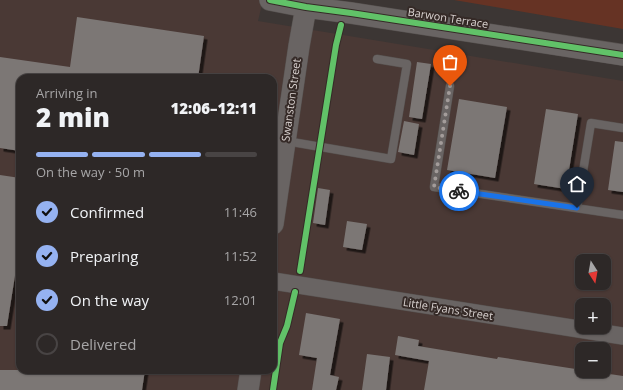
<!DOCTYPE html>
<html lang="en">
<head>
<meta charset="utf-8">
<style>
	:root { --surface:#2d2827; --page:#393433; --text:#f1f3f6; --muted:#a7a6a7; --line:#484444; --accent:#95b2f1 }
	body { margin:0; font-family:"Open Sans",sans-serif; background:var(--page); color:var(--text); height:100vh; display:flex; flex-direction:column; font-size:15px; white-space:nowrap }
	* { box-sizing:border-box; margin:0 }
	p { font-size:13px; color:var(--muted) }
	.icon { flex:none; width:22px; height:22px; fill:none; stroke:currentColor; stroke-width:2; stroke-linecap:round; stroke-linejoin:round }
	.map { position:relative; flex:1; overflow:hidden }
	.panel { position:absolute; left:16px; top:74px; width:261px; height:300px; display:flex; flex-direction:column; background:var(--surface); border-radius:12px; box-shadow:0 1px 3px #0004,0 0 0 1px var(--line) }
	.panel>* { flex:none }
	.needle { width:26px; rotate:169deg }
	.tools { position:absolute; left:575px; top:254px; display:grid; gap:8px }
	.tools a { display:grid; place-items:center; width:36px; height:36px; border-radius:8px; background:var(--surface); box-shadow:0 1px 3px #0004,0 0 0 1px var(--line); font-size:20px }
	.pin { position:absolute; display:grid; place-items:center; width:34px; height:34px; color:#fff; margin:-41px -17px; border-radius:50% 50% 50% 0; rotate:-45deg; box-shadow:0 0 4px #0007 }
	.pin .icon { rotate:45deg }
	.courier { position:absolute; display:grid; place-items:center; width:40px; height:40px; margin:-20px; border:3px solid #1a73e8; border-radius:50%; background:#fff; color:#222; box-shadow:0 1px 5px #0007 }
	.summary em { font-style:normal; font-weight:800 }
	.summary div { display:flex; flex-direction:column-reverse }
	.summary { display:flex; align-items:center; justify-content:space-between; height:68px; padding:0 20px }
	h1 { font-size:26px; font-weight:800; line-height:30px }
	.bar { display:grid; grid-template-columns:repeat(4,1fr); gap:6px 4px; align-content:center; height:48px; padding:0 20px }
	.bar i { height:5px; border-radius:3px; background:var(--line) }
	.bar .selected { background:var(--accent) }
	.bar p { grid-column:span 4 }
	ol { padding:0 20px; list-style:none }
	li { display:flex; align-items:center; gap:12px; height:44px }
	li p { margin-inline-start:auto }
	li .icon { padding:4px; border-radius:50%; background:var(--accent); color:#111; stroke-width:4 }
	li:last-child { color:var(--muted) }
	li i { width:22px; height:22px; border:2px solid var(--line); border-radius:50% }
	.map>svg:first-child { display:block }
</style>
</head>
<body>
<div class="map">
<svg width="623" height="390" viewBox="0 0 623 390">
	<defs>
		<filter id="shadow"><feDropShadow dx="3.5" dy="3.5" stdDeviation="0" flood-color="#0009"/></filter>
	</defs>
	<rect width="100%" height="100%" fill="#3c3634"/>
	<path fill="#4a3935" fill-rule="evenodd" d="M0 0H263L258 21 623 81V390H0ZM20 78H273V370H20ZM582 261H604V283H582ZM582 305H604V327H582ZM582 349H604V371H582Z"/>
	<path fill="#663324" d="M454 0H623V29Z"/>
	<path fill="#7c7775" filter="url(#shadow)" d="M77 17 204 36 198 78H20V151L0 148V57L70 67Z
		M417 62 431 64 422 119 409 117Z
		M459 99 507 107 495 178 447 170Z
		M546 109 578 114 566 189 534 184Z
		M404 121 419 124 414 155 398 152Z
		M615 141 623 142V192L608 190Z
		M0 175 20 178V244L7 326H0Z
		M318 188 330 190 325 225 313 223Z
		M347 221 367 224 362 250 343 247Z
		M306 313 340 319 330 375 339 377 336 390H312L317 358 299 355Z
		M398 336 419 340 418 346 497 359 498 357 582 370V371H589L623 376V390H424L429 361 395 355Z
		M367 354 390 357 386 390H362Z
		M0 370H145L142 390H0Z"/>
	<g fill="none" stroke-linecap="round" stroke-linejoin="round">
		<g stroke="#575250" stroke-width="9">
			<path id="service" d="M450 86 434 187 623 215
				M286 141 391 159 407 64 377 59
				M577 208 591 123 623 128"/>
		</g>
		<g stroke="#575250" stroke-width="18">
			<path id="minor" d="M273 281 623 336"/>
		</g>
		<g stroke="#575250" stroke-width="22">
			<path id="tertiary" d="M270 0 306 7 351 13 623 55
				M273 224 299 46 306 7
				M248 390 251 370"/>
		</g>
		<use href="#service" stroke="#696463" stroke-width="8"/>
		<use href="#minor" stroke="#696463" stroke-width="17"/>
		<use href="#tertiary" stroke="#696463" stroke-width="21"/>
		<g stroke="#352a27" stroke-width="8">
			<path id="cycleway" d="M270 0 306 7 351 13 623 55
				M300 271 336 45 341 25
				M273 390 280 343 287 326 295 292"/>
		</g>
		<use href="#cycleway" stroke="#61c268" stroke-width="6"/>
	</g>
	<g fill="none" stroke-linecap="round" stroke-linejoin="round">
		<path stroke="#a39c9a" stroke-width="4" stroke-dasharray="0 7.2" d="M450 86 434 187 459 191"/>
		<path stroke="#1a73e8" stroke-width="5" d="M459 191 577 208"/>
	</g>
	<g text-anchor="middle" stroke-width="4" stroke-linejoin="round" paint-order="stroke">
		<g font-size="11" fill="#dad3d1" stroke="#352a27">
			<text transform="translate(448 18) rotate(9)" y="4">Barwon Terrace</text>
			<text transform="translate(291 100) rotate(-82)" y="4">Swanston Street</text>
			<text transform="translate(448 309) rotate(9)" y="4">Little Fyans Street</text>
		</g>
	</g>
</svg>
<div class="tools">
<a><svg class="needle" viewBox="-14 -14 28 28"><path d="M0-13l5 13h-10z" fill="#e53935"/><path d="M0 13l5-13h-10z" fill="#a7a6a7"/></svg></a>
<a>+</a>
<a>−</a>
</div>
<div class="pin" style="left:450px;top:86px;background:#ea580c"><svg class="icon" aria-label="bag" viewBox="0 0 24 24"><path d="M5 8h14l-1 12H6zM9 8a3 3 0 0 1 6 0"/></svg></div>
<div class="pin" style="left:577px;top:208px;background:#1f2937"><svg class="icon" aria-label="home" viewBox="0 0 24 24"><path d="M3 11l9-7 9 7M6 9v11h12V9"/></svg></div>
<div class="courier" style="left:459px;top:191px"><svg class="icon" aria-label="bike" viewBox="0 0 24 24"><circle cx="6" cy="16" r="4"/><circle cx="18" cy="16" r="4"/><path d="M6 16l4-8h5l3 8M10 8l3 8H6M13 5h3"/></svg></div>
<section class="panel">
<div class="summary"><div><h1>2 min</h1><p>Arriving in</p></div><em>12:06–12:11</em></div>
<div class="bar"><i class="selected"></i><i class="selected"></i><i class="selected"></i><i></i><p>On the way · 50 m</p></div>
<ol>
<li><svg class="icon" aria-label="check" viewBox="0 0 24 24"><path d="M5 12l5 5 9-10"/></svg>Confirmed<p>11:46</p></li>
<li><svg class="icon" aria-label="check" viewBox="0 0 24 24"><path d="M5 12l5 5 9-10"/></svg>Preparing<p>11:52</p></li>
<li><svg class="icon" aria-label="check" viewBox="0 0 24 24"><path d="M5 12l5 5 9-10"/></svg>On the way<p>12:01</p></li>
<li><i></i>Delivered</li>
</ol>
</section>
</div>
</body>
</html>
